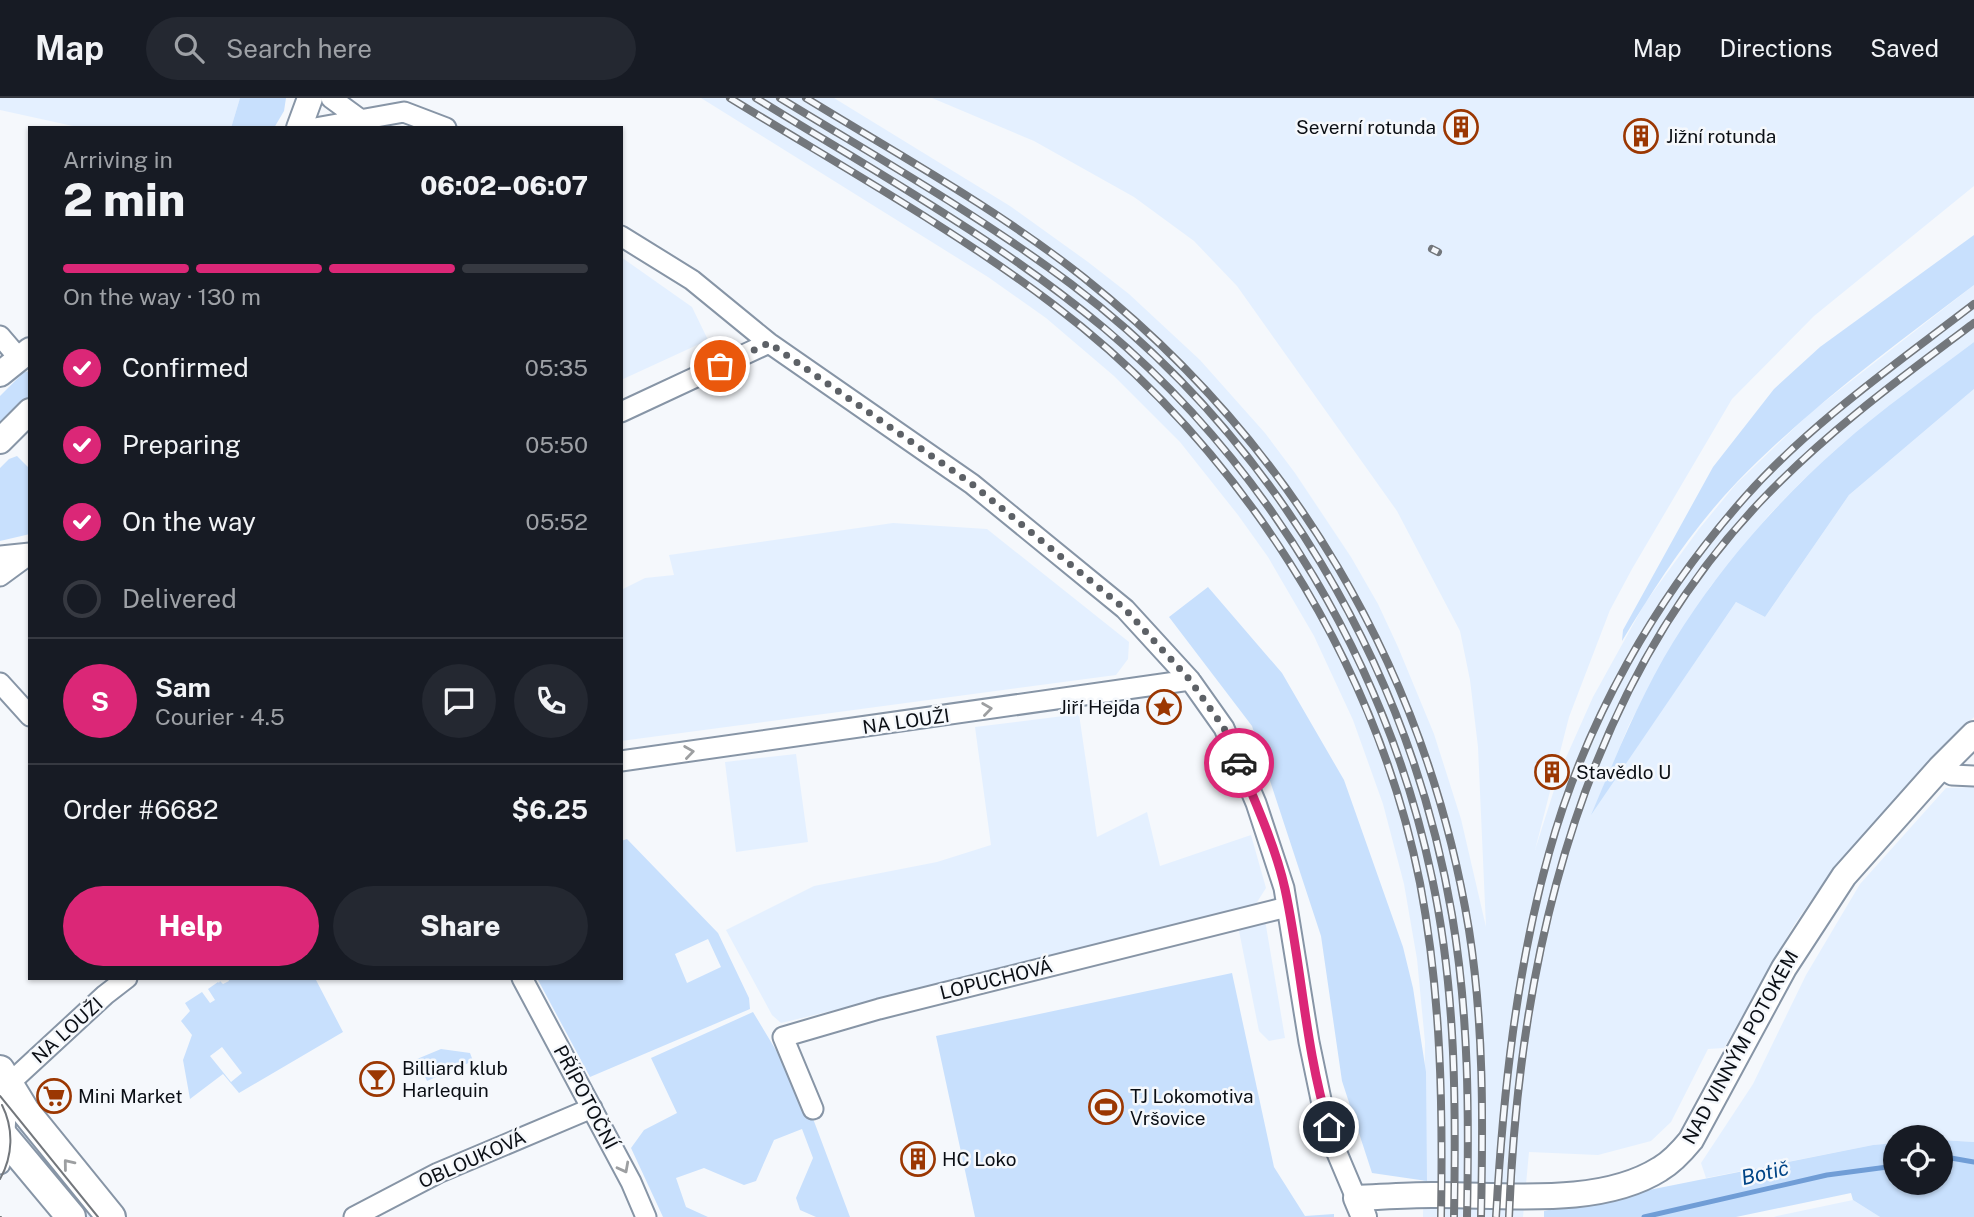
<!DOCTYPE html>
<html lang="en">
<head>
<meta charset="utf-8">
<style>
	:root { --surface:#171b24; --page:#242831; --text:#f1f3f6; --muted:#9ea1a6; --line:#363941; --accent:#db2777 }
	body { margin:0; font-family:"Public Sans",sans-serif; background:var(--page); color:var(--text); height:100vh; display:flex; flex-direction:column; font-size:26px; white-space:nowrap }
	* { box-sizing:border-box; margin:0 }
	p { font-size:23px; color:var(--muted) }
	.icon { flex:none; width:38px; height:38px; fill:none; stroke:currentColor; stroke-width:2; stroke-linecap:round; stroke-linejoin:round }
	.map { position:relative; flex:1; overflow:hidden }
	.side { position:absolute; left:28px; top:28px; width:595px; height:854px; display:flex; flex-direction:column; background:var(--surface); border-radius:0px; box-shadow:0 2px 5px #0004 }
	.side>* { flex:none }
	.fabs { position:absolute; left:1883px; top:1027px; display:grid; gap:14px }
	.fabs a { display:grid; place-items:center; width:70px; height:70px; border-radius:50%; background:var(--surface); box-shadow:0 2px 5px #0004; font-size:35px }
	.pin { position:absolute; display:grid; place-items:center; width:60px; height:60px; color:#fff; margin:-30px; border:4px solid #fff; border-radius:50%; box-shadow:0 2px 7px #0007 }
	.courier { position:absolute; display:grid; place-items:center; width:70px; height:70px; margin:-35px; border:5px solid #db2777; border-radius:50%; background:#fff; color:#222; box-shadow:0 2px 9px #0007 }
	.headline em { font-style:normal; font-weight:800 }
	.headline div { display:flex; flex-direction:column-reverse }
	.headline { display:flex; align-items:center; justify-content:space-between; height:119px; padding:0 35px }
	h1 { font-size:46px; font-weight:800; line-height:52px }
	.bar { display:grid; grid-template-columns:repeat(4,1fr); gap:10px 7px; align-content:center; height:84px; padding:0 35px }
	.bar i { height:9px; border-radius:5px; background:var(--line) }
	.bar .selected { background:var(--accent) }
	.bar p { grid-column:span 4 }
	.line { display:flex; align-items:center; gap:18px; padding:0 35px; border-top:2px solid var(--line) }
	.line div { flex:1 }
	.round { display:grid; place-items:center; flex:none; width:74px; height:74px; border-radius:37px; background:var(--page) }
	ol { padding:0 35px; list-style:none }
	li { display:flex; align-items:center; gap:21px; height:77px }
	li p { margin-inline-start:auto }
	li .icon { padding:7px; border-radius:50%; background:var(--accent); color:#fff; stroke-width:4 }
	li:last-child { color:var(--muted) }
	li i { width:38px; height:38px; border:4px solid var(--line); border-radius:50% }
	.cta { display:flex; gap:14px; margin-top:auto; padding:14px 35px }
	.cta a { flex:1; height:80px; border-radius:42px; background:var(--accent); color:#fff; font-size:28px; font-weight:800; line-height:80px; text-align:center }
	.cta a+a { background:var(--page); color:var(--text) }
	header { display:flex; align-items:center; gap:42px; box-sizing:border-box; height:98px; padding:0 35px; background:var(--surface); border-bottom:2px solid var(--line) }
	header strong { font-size:33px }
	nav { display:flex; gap:38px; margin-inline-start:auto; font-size:24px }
	.search { width:490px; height:63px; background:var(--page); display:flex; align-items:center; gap:18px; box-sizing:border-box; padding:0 24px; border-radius:38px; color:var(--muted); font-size:26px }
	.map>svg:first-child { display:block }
</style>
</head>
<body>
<header>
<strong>Map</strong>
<div class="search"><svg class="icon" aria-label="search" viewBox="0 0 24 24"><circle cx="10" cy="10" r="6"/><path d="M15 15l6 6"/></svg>Search here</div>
<nav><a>Map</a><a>Directions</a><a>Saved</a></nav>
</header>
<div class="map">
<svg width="1974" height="1119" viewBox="0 0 1974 1119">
	<rect width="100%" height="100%" fill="#f5f8fc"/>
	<path fill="#e4f0ff" d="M0 0H240L231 30H82L0 12Z
		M701 0H834L1010 108 1088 164 1129 196 1200 262 1265 335 1295 375 1351 459 1378 506 1398 549 1434 636 1461 721 1486 829 1478 649 1470 582 1460 533 1397 413 1237 188 1194 143 1134 99 1034 43 932 0H1974V88L1814 218 1732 301 1632 471 1610 512 1569 619 1535 752 1560 673 1593 599 1645 505 1699 431 1736 386 1810 315 1974 187V244L1842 346 1801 384 1769 417 1710 489 1662 564 1629 627 1593 713 1736 504 1765 519 1849 397 1974 291V619L1837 765 1794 827 1724 950 1708 951 1671 1024 1651 1043 1598 1057 1529 1054 1523 1119H1423L1425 944 1417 861 1404 786 1383 706 1353 622 1314 538 1268 459 1238 417 1180 344 1114 278 1046 220 988 179Z
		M621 159 692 209 708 242 621 282Z
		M893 425 987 431 1129 544 1128 561 1116 577 621 643V492L645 480 674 477 669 457Z
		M1079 616 1097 739 1147 714 1160 768 1251 737 1266 790 1252 812 781 925 772 917 726 832 814 788 937 764 991 747 975 629Z
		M796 656 808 744 736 754 725 664Z
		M1974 689V1044L1941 1042V1040H1895V1045L1873 1047 1706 1080 1701 1065 1753 986 1806 877 1860 786 1946 690Z
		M1265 822 1285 940 1269 943 1259 933 1238 828Z
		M21 1015 104 1119H79L16 1042Z
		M1853 1102 1880 1119H1774L1777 1118Z"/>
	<path fill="#c8e0fd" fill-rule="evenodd" d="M240 0H286L284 13 274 30H231Z
		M1974 137V187C1892 249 1809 310 1737 384 1692 431 1655 488 1622 543L1623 532 1713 369 1774 291 1820 249Z
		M1974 244V291L1849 397 1765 519 1736 504 1591 717C1618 653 1645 586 1684 527 1728 460 1780 401 1840 348 1882 311 1929 278 1974 244Z
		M30 273V305L0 333V298L24 274Z
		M17 358 30 371V436L0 443V370L9 361Z
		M1208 489 1282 575 1344 682 1403 849 1413 890 1426 974 1427 1083 1372 1075 1342 983 1321 838 1252 628 1169 519Z
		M627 741 718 835 749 900 750 911 590 979 537 880H621V743ZM708 841 721 869 687 885 675 856Z
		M1232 875 1274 1069 1305 1118 1334 1116V1119H975L936 938Z
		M228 880H315L343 934 239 995 223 976 190 1001 183 962 192 937 181 923 190 913 185 905 202 894 210 905 215 902 208 891 218 884 219 885 220 883 223 886 229 883ZM222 949 242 975 231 984 210 958Z
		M753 914 806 1002 850 1119H816L800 1112 796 1100 813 1060 802 1031 774 1042 756 1083 744 1087 704 1070 676 1080 686 1109 708 1119H663L631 1050 644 1032 677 1015 651 960Z
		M441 951 470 955 473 963 427 983 417 961Z
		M1941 1042 1974 1044V1119H1880L1853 1102 1851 1095 1736 1119H1544V1113L1873 1047 1895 1045V1085H1941Z"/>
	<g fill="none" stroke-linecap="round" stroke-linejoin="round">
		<path stroke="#709dd6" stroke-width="5" d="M1941 1061 1951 1060 1974 1064
			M1644 1119 1827 1077 1895 1068"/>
		<g stroke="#8795a6" stroke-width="23">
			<path id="minor" d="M331 0 361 22
				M315 30 404 14 446 30
				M621 138 692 182 769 245 972 386 1125 511 1190 582 1224 630 1256 705 1284 790 1309 944 1323 1011 1334 1048 1356 1100
				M0 238 18 259
				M621 314 769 245
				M0 458 30 455
				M0 478 30 456
				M0 585 30 618
				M621 663 1190 582
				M1940 670 1952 677 1974 678
				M522 880 631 1084 646 1119
				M1 993 105 897 127 880
				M813 1011 783 939 879 911 1287 809
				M0 1066 4 1049 8 985
				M354 1119 438 1075 592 1010"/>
		</g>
		<g stroke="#8795a6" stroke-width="28">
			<path id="tertiary" d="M299 30 310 0
				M0 276 30 252
				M0 343 30 313
				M1364 1119 1356 1100C1381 1099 1406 1097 1432 1097 1501 1096 1598 1110 1660 1071 1672 1064 1682 1053 1691 1042L1784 870 1844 778 1940 670 1974 636"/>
		</g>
		<g stroke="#8795a6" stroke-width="32">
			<path id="secondary" d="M0 972 25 1013 111 1119
				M0 1034 71 1119"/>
		</g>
		<use href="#minor" stroke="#fff" stroke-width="19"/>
		<use href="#tertiary" stroke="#fff" stroke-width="24"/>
		<use href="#secondary" stroke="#fff" stroke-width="28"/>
		<path stroke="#73777c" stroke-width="2" d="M0 998 98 1119
			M0 1081C13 1058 14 1031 2 1007
			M0 1119H1"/>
		<g stroke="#73777c" stroke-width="8">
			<path id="rail" d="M730 0C837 66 954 131 1054 207 1237 346 1375 559 1420 785 1441 896 1443 1007 1441 1119
				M756 0C874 73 997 141 1104 230 1269 369 1388 569 1432 780 1456 892 1456 1006 1454 1119
				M780 0C878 60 979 117 1071 186 1272 338 1410 569 1452 817 1469 917 1469 1018 1467 1119
				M806 0C899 57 997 111 1083 179 1290 343 1426 570 1469 832 1484 927 1483 1024 1481 1119
				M1432 151 1438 154
				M1496 1119C1503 997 1516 873 1549 755 1585 624 1656 499 1746 398 1812 324 1896 266 1974 206
				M1509 1119C1519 864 1579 596 1759 405 1824 336 1899 281 1974 225"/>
		</g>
		<use href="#rail" stroke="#f5f8fc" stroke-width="5" stroke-dasharray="16" stroke-linecap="butt"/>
	</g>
	<defs><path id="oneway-chevron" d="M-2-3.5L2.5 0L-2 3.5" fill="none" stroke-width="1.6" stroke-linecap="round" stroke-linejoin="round" transform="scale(1.75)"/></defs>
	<g stroke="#9d9fa1">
		<use href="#oneway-chevron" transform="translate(987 611) rotate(-8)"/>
		<use href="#oneway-chevron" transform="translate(689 654) rotate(-8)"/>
		<use href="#oneway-chevron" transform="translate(68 1066) rotate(-129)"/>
		<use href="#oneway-chevron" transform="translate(624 1070) rotate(62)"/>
	</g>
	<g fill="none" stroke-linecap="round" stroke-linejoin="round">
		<path stroke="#5d6166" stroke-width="7" stroke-dasharray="0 12.6" d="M720 268 769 245 972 386 1125 511 1190 582 1224 630 1239 665"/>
		<path stroke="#db2777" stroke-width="9" d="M1239 665C1255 703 1276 750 1285 791 1302 870 1305 951 1329 1029"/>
	</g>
	<defs>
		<g id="building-ring" transform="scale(1.75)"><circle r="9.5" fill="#f5f8fc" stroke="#9b3702" stroke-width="1.5"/><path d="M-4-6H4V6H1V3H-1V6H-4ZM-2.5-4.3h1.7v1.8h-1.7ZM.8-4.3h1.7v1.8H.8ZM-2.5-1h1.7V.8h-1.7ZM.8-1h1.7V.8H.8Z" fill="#9b3702"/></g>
		<g id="sight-ring" transform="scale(1.75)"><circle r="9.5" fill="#f5f8fc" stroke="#9b3702" stroke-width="1.5"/><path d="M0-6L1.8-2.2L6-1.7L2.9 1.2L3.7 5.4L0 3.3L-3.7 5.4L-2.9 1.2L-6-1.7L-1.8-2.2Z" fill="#9b3702"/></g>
		<g id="bar-ring" transform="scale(1.75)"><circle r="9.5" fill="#f5f8fc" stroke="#9b3702" stroke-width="1.5"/><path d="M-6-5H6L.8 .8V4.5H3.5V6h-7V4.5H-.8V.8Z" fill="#9b3702"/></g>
		<g id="supermarket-ring" transform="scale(1.75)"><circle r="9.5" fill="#f5f8fc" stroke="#9b3702" stroke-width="1.5"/><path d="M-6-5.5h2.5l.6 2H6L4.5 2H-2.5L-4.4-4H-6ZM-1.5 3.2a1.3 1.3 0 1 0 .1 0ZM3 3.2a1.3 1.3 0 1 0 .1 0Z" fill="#9b3702"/></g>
		<g id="stadium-ring" transform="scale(1.75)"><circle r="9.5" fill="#f5f8fc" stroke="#9b3702" stroke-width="1.5"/><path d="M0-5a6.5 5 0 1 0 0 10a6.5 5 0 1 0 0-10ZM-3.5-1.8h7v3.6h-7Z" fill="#9b3702"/></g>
	</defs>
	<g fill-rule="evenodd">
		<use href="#building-ring" x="1461" y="29"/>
		<use href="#building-ring" x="1641" y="38"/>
		<use href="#sight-ring" x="1164" y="609"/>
		<use href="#building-ring" x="1552" y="674"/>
		<use href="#bar-ring" x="377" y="981"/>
		<use href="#supermarket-ring" x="54" y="998"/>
		<use href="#stadium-ring" x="1106" y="1009"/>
		<use href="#building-ring" x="918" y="1061"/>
	</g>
	<g text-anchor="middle" stroke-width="5" stroke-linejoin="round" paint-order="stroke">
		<g font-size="19" fill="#0b0f15" stroke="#f5f8fc" text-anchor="start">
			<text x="1436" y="36" text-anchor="end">Severní rotunda</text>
			<text x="1666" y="45">Jižní rotunda</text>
			<text x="1140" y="616" text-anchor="end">Jiří Hejda</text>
			<text x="1576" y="681">Stavědlo U</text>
			<text x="402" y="977">Billiard klub<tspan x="402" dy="22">Harlequin</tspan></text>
			<text x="78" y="1005">Mini Market</text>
			<text x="1130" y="1005">TJ Lokomotiva<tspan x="1130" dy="22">Vršovice</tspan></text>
			<text x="942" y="1068">HC Loko</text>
		</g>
		<g font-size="19" fill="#0b0f15" stroke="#f5f8fc">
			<text transform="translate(906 623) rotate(-8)" y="7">NA LOUŽI</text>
			<text transform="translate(996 881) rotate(-14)" y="7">LOPUCHOVÁ</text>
			<text transform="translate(67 932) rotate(-42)" y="7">NA LOUŽI</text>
			<text transform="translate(1740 949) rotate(-61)" y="7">NAD VINNÝM POTOKEM</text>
			<text transform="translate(586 999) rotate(62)" y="7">PŘÍPOTOČNÍ</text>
			<text transform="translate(472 1061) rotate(-24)" y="7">OBLOUKOVÁ</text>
		</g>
		<g font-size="21" font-style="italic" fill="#004486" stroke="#f5f8fc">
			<text transform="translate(1765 1075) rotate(-13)" y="7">Botič</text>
		</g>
	</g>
</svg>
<div class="fabs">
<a><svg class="icon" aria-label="locate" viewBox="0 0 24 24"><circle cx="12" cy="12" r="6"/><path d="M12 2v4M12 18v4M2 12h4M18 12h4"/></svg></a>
</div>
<div class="pin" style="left:720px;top:268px;background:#ea580c"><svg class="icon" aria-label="bag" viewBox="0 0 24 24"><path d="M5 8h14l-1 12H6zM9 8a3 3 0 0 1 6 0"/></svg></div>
<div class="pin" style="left:1329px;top:1029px;background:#1f2937"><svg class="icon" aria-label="home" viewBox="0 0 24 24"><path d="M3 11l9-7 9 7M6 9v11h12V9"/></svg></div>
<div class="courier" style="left:1239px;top:665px"><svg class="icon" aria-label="car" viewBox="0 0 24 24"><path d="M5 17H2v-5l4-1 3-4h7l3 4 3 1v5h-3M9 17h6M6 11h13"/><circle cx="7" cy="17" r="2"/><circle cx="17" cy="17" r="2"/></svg></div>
<section class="side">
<div class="headline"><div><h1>2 min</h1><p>Arriving in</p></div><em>06:02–06:07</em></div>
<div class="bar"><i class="selected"></i><i class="selected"></i><i class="selected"></i><i></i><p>On the way · 130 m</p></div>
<ol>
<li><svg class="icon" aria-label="check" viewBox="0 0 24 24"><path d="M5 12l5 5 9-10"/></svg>Confirmed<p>05:35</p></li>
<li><svg class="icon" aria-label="check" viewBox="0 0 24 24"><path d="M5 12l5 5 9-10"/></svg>Preparing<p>05:50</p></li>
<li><svg class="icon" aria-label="check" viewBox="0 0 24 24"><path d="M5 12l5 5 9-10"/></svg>On the way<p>05:52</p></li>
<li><i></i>Delivered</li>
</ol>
<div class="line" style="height:126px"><b class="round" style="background:var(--accent);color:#fff">S</b><div><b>Sam</b><p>Courier · 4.5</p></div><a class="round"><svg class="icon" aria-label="chat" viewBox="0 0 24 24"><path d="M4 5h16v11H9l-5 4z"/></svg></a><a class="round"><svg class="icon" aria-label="phone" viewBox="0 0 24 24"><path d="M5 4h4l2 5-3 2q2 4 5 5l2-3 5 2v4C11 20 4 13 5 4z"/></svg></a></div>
<div class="line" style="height:91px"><div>Order #6682</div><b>$6.25</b></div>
<div class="cta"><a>Help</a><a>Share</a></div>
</section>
</div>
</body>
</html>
